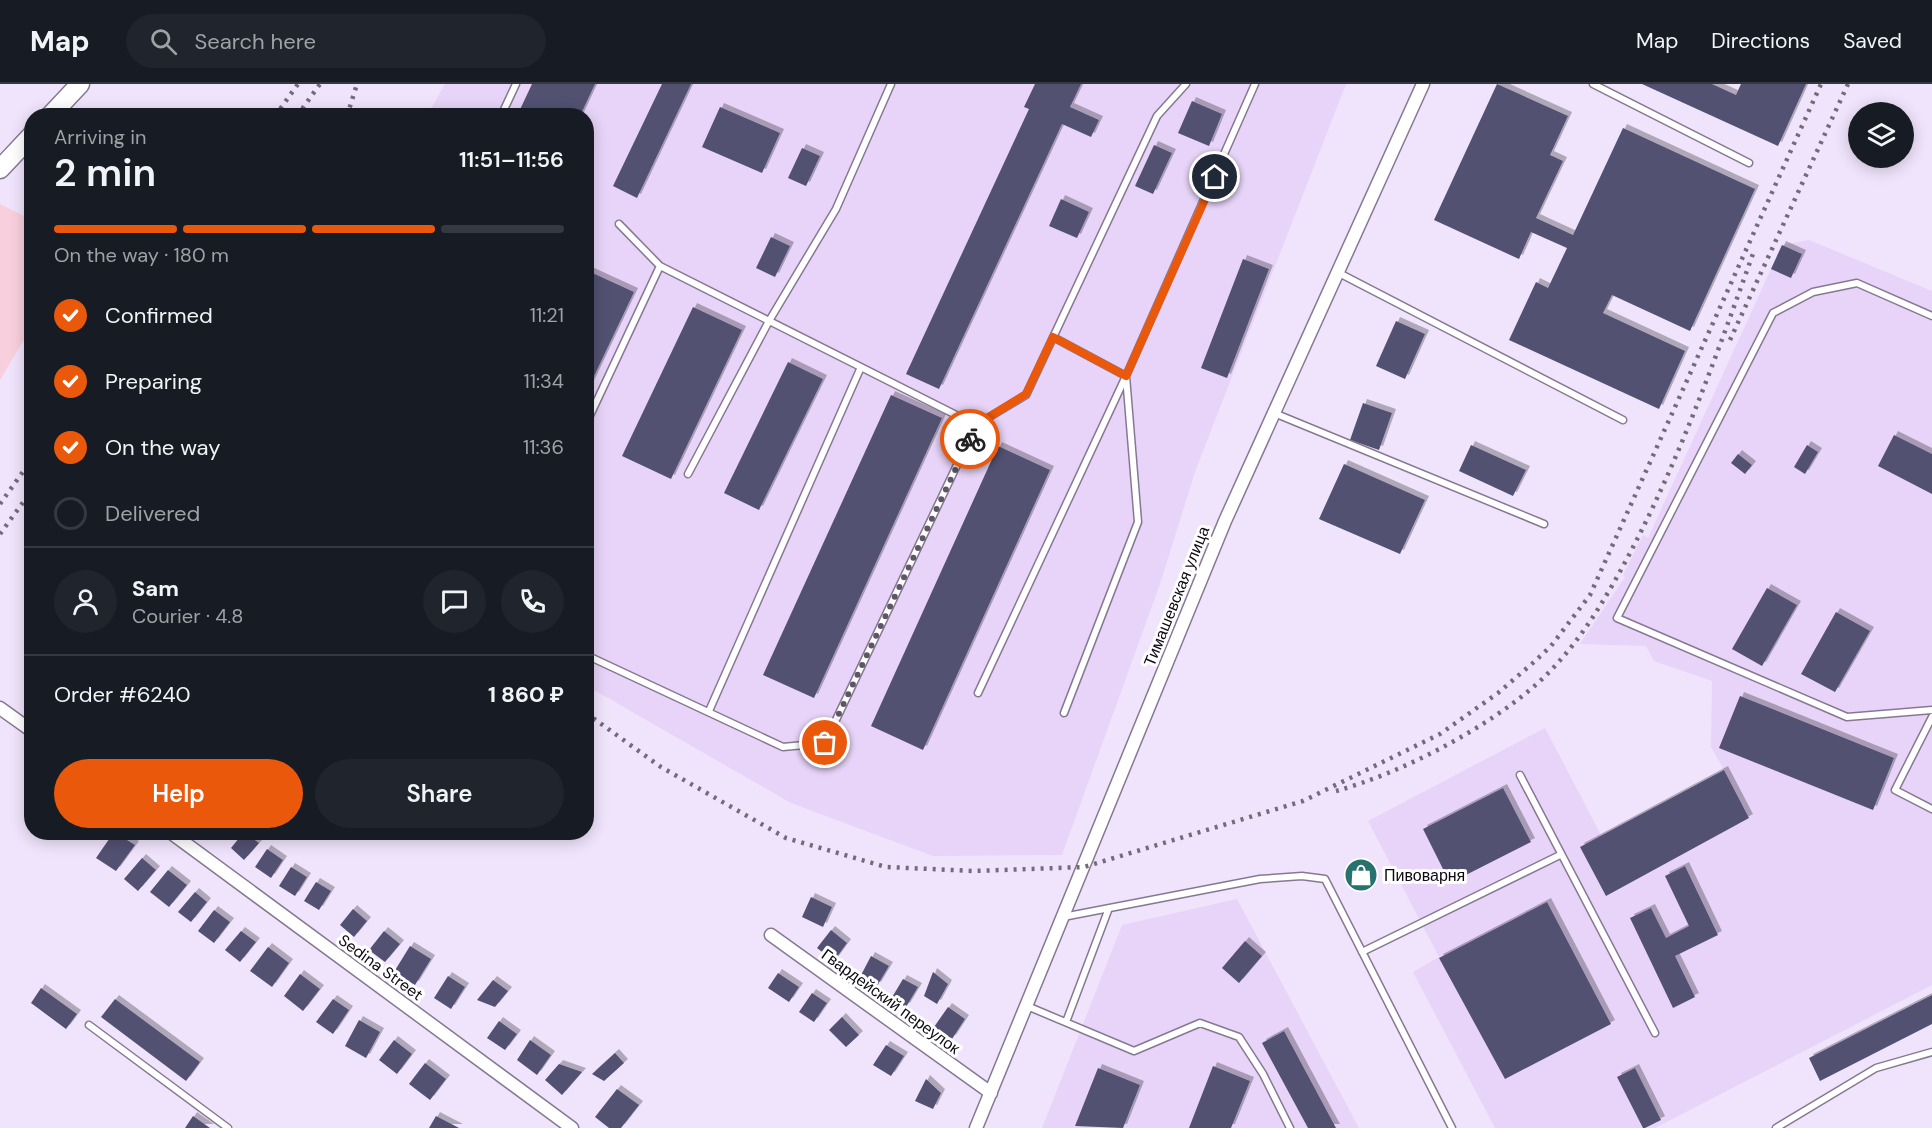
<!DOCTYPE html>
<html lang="en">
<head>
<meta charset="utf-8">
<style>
	:root { --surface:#171b24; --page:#20242c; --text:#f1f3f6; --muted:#9ea1a6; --line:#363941; --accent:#ea580c }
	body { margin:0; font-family:"DM Sans",sans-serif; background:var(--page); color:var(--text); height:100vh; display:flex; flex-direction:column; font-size:22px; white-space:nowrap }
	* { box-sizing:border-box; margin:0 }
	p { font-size:20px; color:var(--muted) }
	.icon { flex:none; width:33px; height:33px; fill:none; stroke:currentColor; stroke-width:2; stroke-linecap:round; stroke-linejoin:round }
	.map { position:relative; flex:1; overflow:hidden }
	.sheet { position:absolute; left:24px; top:24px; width:570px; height:732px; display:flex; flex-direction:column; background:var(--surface); border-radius:24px; box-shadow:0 3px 15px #0003 }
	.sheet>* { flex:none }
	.controls { position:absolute; left:1848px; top:18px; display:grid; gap:12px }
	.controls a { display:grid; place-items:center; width:66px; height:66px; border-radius:50%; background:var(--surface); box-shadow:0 3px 15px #0003; font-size:30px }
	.pin { position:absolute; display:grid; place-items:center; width:51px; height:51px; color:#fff; margin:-26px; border:3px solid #fff; border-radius:50%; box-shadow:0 2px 6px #0007 }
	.courier { position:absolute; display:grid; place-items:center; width:60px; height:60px; margin:-30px; border:4px solid #ea580c; border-radius:50%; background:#fff; color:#222; box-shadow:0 2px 8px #0007 }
	.headline em { font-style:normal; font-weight:600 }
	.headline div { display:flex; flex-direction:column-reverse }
	.headline { display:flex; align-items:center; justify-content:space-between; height:102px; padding:0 30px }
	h1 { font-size:39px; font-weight:600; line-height:45px }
	.bar { display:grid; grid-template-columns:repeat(4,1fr); gap:9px 6px; align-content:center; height:72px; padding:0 30px }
	.bar i { height:8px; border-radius:4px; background:var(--line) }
	.bar .current { background:var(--accent) }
	.bar p { grid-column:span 4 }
	.line { display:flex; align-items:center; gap:15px; padding:0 30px; border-top:2px solid var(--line) }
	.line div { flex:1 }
	.round { display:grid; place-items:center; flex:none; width:63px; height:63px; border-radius:32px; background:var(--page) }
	ol { padding:0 30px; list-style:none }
	li { display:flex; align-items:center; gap:18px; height:66px }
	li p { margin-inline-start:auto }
	li .icon { padding:6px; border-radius:50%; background:var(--accent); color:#fff; stroke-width:4 }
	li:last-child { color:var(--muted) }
	li i { width:33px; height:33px; border:3px solid var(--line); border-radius:50% }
	.cta { display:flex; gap:12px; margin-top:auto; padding:12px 30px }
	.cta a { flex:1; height:69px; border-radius:36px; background:var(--accent); color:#fff; font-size:24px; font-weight:600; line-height:69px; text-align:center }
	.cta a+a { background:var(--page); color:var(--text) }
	header { display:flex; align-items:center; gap:36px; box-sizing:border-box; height:84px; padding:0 30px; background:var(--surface); border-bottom:2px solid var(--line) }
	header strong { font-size:28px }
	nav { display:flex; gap:33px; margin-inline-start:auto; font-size:21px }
	.search { width:420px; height:54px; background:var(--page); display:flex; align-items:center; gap:15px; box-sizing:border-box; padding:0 21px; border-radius:33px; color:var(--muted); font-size:22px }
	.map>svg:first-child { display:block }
</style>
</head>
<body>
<header>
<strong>Map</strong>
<div class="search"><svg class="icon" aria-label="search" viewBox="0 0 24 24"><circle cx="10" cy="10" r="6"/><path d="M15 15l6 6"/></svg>Search here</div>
<nav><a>Map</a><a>Directions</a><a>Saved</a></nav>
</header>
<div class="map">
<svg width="1932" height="1044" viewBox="0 0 1932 1044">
	<defs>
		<filter id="shadow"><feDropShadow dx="4" dy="-4" stdDeviation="0" flood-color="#0004"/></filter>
	</defs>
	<rect width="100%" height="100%" fill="#f0e4fc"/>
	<path fill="#e7d4f8" d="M445 0H1346L1196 385 1160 500 1062 771 933 772 791 719 587 602 586 32H427Z
		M1809 156 1932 207V901L1655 1044H1495L1413 888 1439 873 1368 737 1545 644 1601 751 1724 686 1711 663 1712 597 1654 577 1646 562 1580 560 1625 493 1623 491 1643 451 1648 454 1782 161Z
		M1237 815 1359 1044H1042L1122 841Z"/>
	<path fill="#f8d0dd" d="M0 120 32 136 31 244 0 296Z"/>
	<path fill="#525172" filter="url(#shadow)" d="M532 0H595L580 32H517Z
		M662 0H691L637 114 613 102Z
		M1035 0H1081L1070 23 1099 36 1091 53 1062 40 939 305 906 290 1029 25 1024 23Z
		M1497 0 1568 32 1550 71 1563 77 1536 134 1573 151 1623 44 1755 105 1690 247 1612 211 1603 229 1685 267 1659 325 1509 256 1536 198 1548 204 1567 164 1531 148 1519 175 1434 136Z
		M1642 0H1712L1736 11 1741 0H1806L1778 62Z
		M1192 17 1222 30 1209 62 1178 49Z
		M720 23 780 49 762 89 702 63Z
		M1154 61 1172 69 1153 110 1135 102Z
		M802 64 820 72 806 102 788 94Z
		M1061 115 1089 128 1077 154 1049 142Z
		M771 153 790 162 775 193 756 184Z
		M1782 161 1802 170 1791 194 1771 185Z
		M1243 175 1269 185 1227 294 1201 284Z
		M586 186 634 208 586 309Z
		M693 223 742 246 671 395 622 372Z
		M1396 237 1425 250 1405 295 1376 282Z
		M788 278 823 295 759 426 724 409Z
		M891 311 942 334 814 614 763 591Z
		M1363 319 1392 329 1379 366 1350 356Z
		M1894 351 1932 370V410L1878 382Z
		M1471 361 1526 386 1513 412 1459 387Z
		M1807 361 1818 368 1805 390 1794 383Z
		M998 362 1050 386 923 666 871 642Z
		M1738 370 1752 381 1745 390 1731 379Z
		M1344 380 1425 416 1400 470 1319 435Z
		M1767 504 1797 521 1762 582 1732 565Z
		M1836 528 1870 547 1835 608 1801 590Z
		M1740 612 1894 674 1873 726 1719 664Z
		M1724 686 1749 734 1606 812 1580 763Z
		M1503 704 1531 758 1450 799 1423 745Z
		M114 748 135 761 116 787 96 774Z
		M244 748 259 759 244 776 231 764Z
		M267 765 283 776 271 794 255 783Z
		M142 774 156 786 138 807 124 795Z
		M1685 782 1718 851 1675 872 1695 913 1673 924 1630 834 1651 824 1666 854 1689 842 1665 792Z
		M291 783 307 793 295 812 279 802Z
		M168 786 187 801 169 823 150 808Z
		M316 798 331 807 319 826 304 817Z
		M195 808 207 818 191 838 178 828Z
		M811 813 832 823 823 843 802 833Z
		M1547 818 1611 940 1505 995 1439 874Z
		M353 825 367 837 354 853 340 841Z
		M214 826 230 838 214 859 198 847Z
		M831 846 847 859 834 877 817 864Z
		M241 847 256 858 240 878 225 866Z
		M384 847 400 860 385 878 369 866Z
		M1245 857 1262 872 1239 899 1222 884Z
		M410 862 431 875 415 901 394 888Z
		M268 863 289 879 272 903 250 887Z
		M871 872 889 882 877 902 860 893Z
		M933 888 948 900 937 920 924 912Z
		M778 889 799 903 789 918 768 904Z
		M300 890 320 905 303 927 284 912Z
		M448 892 465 903 451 925 434 914Z
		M903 895 918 903 906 923 891 915Z
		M493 896 508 907 495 923 477 916Z
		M41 904 77 930 66 945 31 919Z
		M812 909 827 919 814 938 799 928Z
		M1932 911V940L1820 997 1809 974Z
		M115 915 200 978 186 997 101 933Z
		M333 915 349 926 333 950 316 938Z
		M948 923 965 935 952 955 934 943Z
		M842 933 859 951 846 963 829 946Z
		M359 936 380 948 366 974 345 962Z
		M499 937 517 950 505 966 487 954Z
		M1284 947 1336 1044H1308L1262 959Z
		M394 956 412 970 397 990 379 976Z
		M530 956 551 971 537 991 517 976Z
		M886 961 904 972 891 992 873 981Z
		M615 969 624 979 604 997 592 990Z
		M425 979 446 995 430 1016 409 1000Z
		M559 980 582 988 562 1011 545 996Z
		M1213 982 1250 997 1231 1044H1189Z
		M1098 984 1140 1001 1123 1044 1075 1042Z
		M1635 984 1661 1036 1645 1044H1643L1617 993Z
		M926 995 941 1009 933 1025 915 1017Z
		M617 1005 639 1021 621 1044H609L595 1033Z
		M193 1032 210 1044H185Z
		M436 1032 459 1044H429Z"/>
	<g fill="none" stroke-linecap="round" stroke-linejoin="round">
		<g stroke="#867892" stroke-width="9">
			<path id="service" d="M1593 0 1749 79
				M501 32 516 0
				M619 140 660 182 976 341
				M1337 188 1623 336
				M1932 232 1857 199 1813 208 1773 229 1617 534 1847 633 1932 626
				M1274 329 1544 440
				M586 340 660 182
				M688 390 769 237 836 125 891 0
				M586 571 783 663 825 659 976 341 1026 311 1157 32 1186 0
				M978 609 1126 292 1053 253
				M709 627 861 283
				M1064 629 1138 438 1126 292 1255 0
				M1932 633 1895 706 1932 725
				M1520 691 1655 949
				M1063 833 1260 795 1302 792 1325 795 1452 1044
				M1362 868 1560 771
				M1027 922 1134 967 1200 939 1239 953 1263 990 1290 1044
				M1066 938 1109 824
				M89 941 228 1044
				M1776 1044 1876 984 1932 968"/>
		</g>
		<g stroke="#867892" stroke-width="15">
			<path id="minor" d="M0 624 32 647
				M170 748 572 1044
				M771 851 991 1009
				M976 1044 1225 437 1423 0"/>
		</g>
		<g stroke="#867892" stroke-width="21">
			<path id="secondary" d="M50 32 80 0
				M0 85 32 51"/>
		</g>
		<use href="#service" stroke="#fff" stroke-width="6"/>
		<use href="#minor" stroke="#fff" stroke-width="12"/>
		<use href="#secondary" stroke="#fff" stroke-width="18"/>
		<path stroke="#736a7a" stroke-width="4.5" stroke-dasharray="3 6" stroke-linecap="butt" d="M275 32 298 0
			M297 32 320 0
			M347 32 357 0
			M1730 256 1848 0
			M0 420 32 375
			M0 450 32 406
			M586 629 661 683 786 754 886 783 974 787 1084 783 1303 717 1440 650 1498 609 1534 578 1551 562 1590 511 1821 0
			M1336 707C1402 689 1488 644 1539 598 1578 562 1605 516 1630 469 1681 372 1717 270 1754 167"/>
	</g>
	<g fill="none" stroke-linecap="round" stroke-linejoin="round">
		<path stroke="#5d5664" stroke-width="6" stroke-dasharray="0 10.8" d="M825 659 970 355"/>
		<path stroke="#ea580c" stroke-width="8" d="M970 355 976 341 1026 310 1053 253 1126 292 1215 93"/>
	</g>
	<defs>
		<g id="shop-disc" transform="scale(1.725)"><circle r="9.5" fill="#27716e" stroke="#fff"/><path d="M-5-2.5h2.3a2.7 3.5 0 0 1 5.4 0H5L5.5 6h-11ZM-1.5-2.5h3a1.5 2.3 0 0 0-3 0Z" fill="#fff"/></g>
	</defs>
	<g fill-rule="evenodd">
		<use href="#shop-disc" x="1361" y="791"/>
	</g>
	<g text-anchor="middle" stroke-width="6" stroke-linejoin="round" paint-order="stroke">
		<g font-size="16" fill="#0e0912" stroke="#fff">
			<text transform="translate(1176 512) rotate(-68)" y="6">Тимашевская улица</text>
			<text transform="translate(381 883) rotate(36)" y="6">Sedina Street</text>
			<text transform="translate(891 917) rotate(36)" y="6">Гвардейский переулок</text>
		</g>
		<g font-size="16" fill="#0e0912" stroke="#fff" text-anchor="start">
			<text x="1384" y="797">Пивоварня</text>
		</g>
	</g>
</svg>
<div class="controls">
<a><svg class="icon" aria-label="layers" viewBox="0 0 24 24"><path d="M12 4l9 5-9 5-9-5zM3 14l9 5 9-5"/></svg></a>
</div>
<div class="pin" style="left:825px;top:659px;background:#ea580c"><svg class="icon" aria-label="bag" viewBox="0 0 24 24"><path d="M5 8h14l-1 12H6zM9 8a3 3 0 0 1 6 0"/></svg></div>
<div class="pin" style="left:1215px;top:93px;background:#1f2937"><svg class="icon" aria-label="home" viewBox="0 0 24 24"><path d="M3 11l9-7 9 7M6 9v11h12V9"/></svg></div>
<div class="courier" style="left:970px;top:355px"><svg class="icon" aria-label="bike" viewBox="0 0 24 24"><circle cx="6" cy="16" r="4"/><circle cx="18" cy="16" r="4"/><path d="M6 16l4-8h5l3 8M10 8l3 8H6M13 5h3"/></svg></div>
<section class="sheet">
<div class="headline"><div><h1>2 min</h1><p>Arriving in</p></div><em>11:51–11:56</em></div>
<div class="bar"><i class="current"></i><i class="current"></i><i class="current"></i><i></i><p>On the way · 180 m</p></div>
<ol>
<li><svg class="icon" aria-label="check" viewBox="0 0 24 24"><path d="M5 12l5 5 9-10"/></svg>Confirmed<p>11:21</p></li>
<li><svg class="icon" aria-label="check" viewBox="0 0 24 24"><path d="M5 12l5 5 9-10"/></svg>Preparing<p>11:34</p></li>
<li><svg class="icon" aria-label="check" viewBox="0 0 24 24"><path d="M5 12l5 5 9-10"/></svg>On the way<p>11:36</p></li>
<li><i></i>Delivered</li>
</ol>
<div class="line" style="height:108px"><a class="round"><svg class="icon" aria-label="person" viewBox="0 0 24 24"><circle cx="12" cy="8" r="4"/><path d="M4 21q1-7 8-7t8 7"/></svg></a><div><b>Sam</b><p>Courier · 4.8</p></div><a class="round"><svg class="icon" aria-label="chat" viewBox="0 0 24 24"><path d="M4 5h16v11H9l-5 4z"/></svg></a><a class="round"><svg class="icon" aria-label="phone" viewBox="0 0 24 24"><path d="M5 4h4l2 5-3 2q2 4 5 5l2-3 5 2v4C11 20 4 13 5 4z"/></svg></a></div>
<div class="line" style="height:78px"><div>Order #6240</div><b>1 860 ₽</b></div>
<div class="cta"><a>Help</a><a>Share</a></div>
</section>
</div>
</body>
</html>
